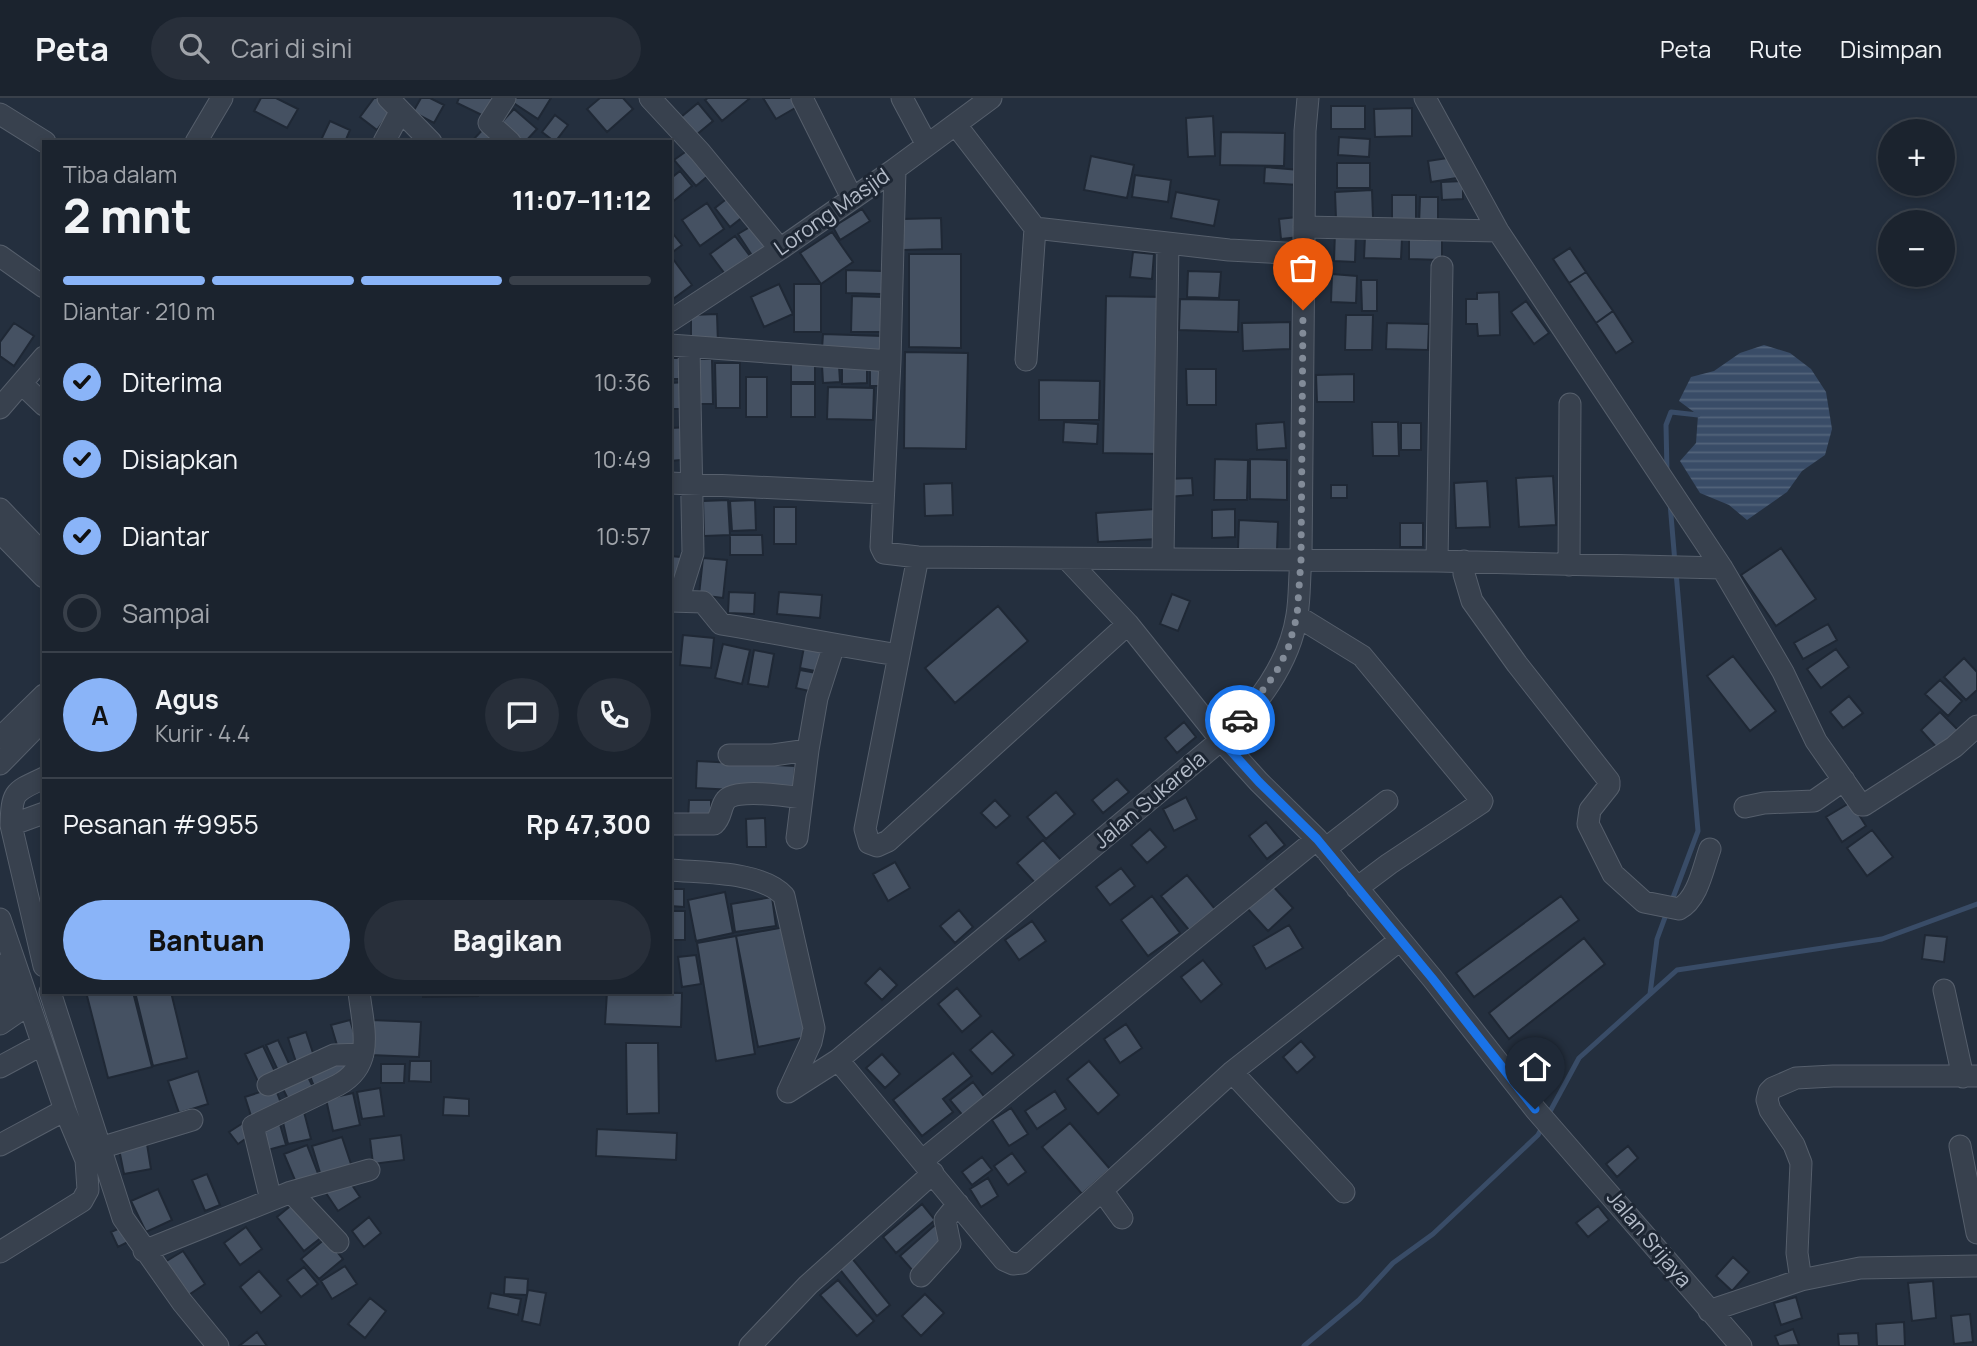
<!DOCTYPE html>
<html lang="id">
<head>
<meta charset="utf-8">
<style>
	:root { --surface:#1b232e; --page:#282f3a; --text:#f1f3f6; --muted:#a0a4aa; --line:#39404a; --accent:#8ab4f8 }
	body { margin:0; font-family:Manrope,sans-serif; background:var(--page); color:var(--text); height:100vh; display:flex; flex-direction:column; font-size:26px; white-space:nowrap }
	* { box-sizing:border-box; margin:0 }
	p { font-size:23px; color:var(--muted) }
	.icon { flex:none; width:38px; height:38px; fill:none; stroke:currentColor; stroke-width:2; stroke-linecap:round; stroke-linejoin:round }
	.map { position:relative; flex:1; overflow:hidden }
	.drawer { position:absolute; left:42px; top:42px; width:630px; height:854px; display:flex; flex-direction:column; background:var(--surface); border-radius:0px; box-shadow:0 4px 10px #0003,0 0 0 2px var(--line) }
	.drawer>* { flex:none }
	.controls { position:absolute; left:1878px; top:21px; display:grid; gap:14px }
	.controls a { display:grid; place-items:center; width:77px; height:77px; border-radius:50%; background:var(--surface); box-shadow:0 4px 10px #0003,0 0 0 2px var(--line); font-size:35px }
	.pin { position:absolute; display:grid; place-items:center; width:60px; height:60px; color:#fff; margin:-72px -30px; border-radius:50% 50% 50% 0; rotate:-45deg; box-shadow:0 0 7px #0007 }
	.pin .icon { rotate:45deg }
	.courier { position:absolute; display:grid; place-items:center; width:70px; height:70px; margin:-35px; border:5px solid #1a73e8; border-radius:50%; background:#fff; color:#222; box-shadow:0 2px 9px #0007 }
	.headline em { font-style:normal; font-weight:800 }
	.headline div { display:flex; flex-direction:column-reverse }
	.headline { display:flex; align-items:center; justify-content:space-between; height:119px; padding:0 21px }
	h1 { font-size:46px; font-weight:800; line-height:52px }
	.bar { display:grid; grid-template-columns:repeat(4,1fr); gap:10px 7px; align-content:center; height:84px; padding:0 21px }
	.bar i { height:9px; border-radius:5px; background:var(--line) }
	.bar .current { background:var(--accent) }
	.bar p { grid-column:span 4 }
	.line { display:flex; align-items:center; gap:18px; padding:0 21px; border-top:2px solid var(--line) }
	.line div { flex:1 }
	.round { display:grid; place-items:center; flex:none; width:74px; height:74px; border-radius:37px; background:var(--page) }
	ol { padding:0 21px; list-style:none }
	li { display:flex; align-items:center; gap:21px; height:77px }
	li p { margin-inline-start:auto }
	li .icon { padding:7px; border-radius:50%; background:var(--accent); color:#111; stroke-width:4 }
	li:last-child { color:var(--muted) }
	li i { width:38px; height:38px; border:4px solid var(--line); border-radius:50% }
	.action { display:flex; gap:14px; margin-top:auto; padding:14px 21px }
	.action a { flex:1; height:80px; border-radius:42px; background:var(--accent); color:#111; font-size:28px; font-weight:800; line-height:80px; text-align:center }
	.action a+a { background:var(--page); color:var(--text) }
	header { display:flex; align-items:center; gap:42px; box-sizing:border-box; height:98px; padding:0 35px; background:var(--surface); border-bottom:2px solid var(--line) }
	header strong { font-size:33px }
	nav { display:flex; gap:38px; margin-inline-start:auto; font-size:24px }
	.search { width:490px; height:63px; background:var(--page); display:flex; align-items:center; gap:18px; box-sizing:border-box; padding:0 24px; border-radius:38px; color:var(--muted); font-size:26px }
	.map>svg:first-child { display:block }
</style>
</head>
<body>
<header>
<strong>Peta</strong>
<div class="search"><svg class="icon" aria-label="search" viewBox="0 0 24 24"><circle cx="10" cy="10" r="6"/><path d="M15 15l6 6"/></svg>Cari di sini</div>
<nav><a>Peta</a><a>Rute</a><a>Disimpan</a></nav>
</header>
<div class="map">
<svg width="1977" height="1248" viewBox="0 0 1977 1248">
	<defs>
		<pattern id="water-rules" width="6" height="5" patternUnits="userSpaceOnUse" patternTransform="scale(1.75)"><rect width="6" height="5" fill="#394c67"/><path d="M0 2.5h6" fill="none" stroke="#53647b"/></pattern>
	</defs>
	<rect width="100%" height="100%" fill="#242f3e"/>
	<path fill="url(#water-rules)" d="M1764 247 1790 255 1811 271 1826 294 1832 331 1825 357 1802 373 1787 394 1747 422 1729 407 1700 395 1680 363 1696 345 1698 317 1679 303 1691 279 1714 273 1740 255Z"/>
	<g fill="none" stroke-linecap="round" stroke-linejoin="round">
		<path stroke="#394c67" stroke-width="5" d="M1667 374 1666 327 1671 314 1698 317
			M1670 405 1675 465
			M1671 805 1698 733 1676 474
			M1650 896 1657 841 1667 814
			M1547 1019 1579 960 1677 872 1882 841 1977 806
			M1304 1248 1359 1202 1393 1165 1433 1136 1538 1037 1543 1028"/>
	</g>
	<path fill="#455162" stroke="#1f2835" stroke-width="2" d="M261 0H276L298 11 287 30 254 13Z
		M374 0H380L393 10 377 32 360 19Z
		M421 0H430L444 7 434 25 413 14Z
		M459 0H500L490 21 457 5Z
		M510 0H551L538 21 509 2Z
		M600 0H623L633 11 607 34 587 11Z
		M708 0H748L749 1 722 23 705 2Z
		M763 0H798L802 6 776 21Z
		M698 5 713 23 690 42 675 24Z
		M1331 8H1365V31H1331Z
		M1412 10V38L1375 39 1374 11Z
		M514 11 537 31 525 44H513L497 29Z
		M555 17 568 27 555 44 542 34Z
		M1213 18 1215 58 1188 59 1186 20Z
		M330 23 350 32 345 44 321 42Z
		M488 26 499 44H471Z
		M1221 34 1285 35 1284 68 1220 67Z
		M1339 39 1370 41 1369 59 1338 57Z
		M688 52 709 77 696 88 674 62Z
		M1091 58 1134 67 1127 100 1084 92Z
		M1454 59 1457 80 1431 84 1428 63Z
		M1337 65H1370V90H1337Z
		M1265 69 1300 72 1299 87 1264 85Z
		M680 73 692 88 671 105 670 81Z
		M1135 77 1171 82 1168 104 1132 99Z
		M1463 83V101L1442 102 1441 84Z
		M1372 92 1373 120 1336 121 1335 94Z
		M1176 94 1219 102 1214 128 1171 120Z
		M1392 97H1416V129H1392Z
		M729 99 744 118 730 129 715 110Z
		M1420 99H1438V128L1419 127Z
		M707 105 724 131 700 148 682 122Z
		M862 111 870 123 840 142 833 129Z
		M1297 119 1300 139 1281 141 1279 121Z
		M941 120 942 151 903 152 902 121Z
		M755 126 772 151 755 162 738 136Z
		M670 132 682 147 670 156Z
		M1335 133H1356L1355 164 1334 163Z
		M832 134 853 164 821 186 800 155Z
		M1409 137 1442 138V162L1409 161Z
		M735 138 750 158 725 176 710 156Z
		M1365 138 1402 140 1401 161 1364 160Z
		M1570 150 1586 174 1569 185 1553 161Z
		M1133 154 1154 156 1152 181 1130 179Z
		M909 156H961V250L909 249Z
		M673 161 692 187 673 201 670 197V164Z
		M846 172 882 173V196L846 195Z
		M1188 173 1221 174 1219 200 1187 199Z
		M1586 174 1613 213 1596 225 1569 185Z
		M1332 176 1357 178 1356 205 1331 204Z
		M1361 182H1377V213H1362Z
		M779 186 793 216 764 229 751 199Z
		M794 186H821V234H794Z
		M1499 194 1500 237 1478 238 1477 226H1466V201H1477V195Z
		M852 198 884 199V234H851Z
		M1106 198 1164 199 1161 356 1103 355Z
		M1180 201 1239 202 1238 234 1179 232Z
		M1526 203 1549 235 1534 246 1511 214Z
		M1613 213 1633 244 1616 255 1596 225Z
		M717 216 718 246 691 247V217Z
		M1346 217H1373L1372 252H1345Z
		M1290 224V251L1243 253 1242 225Z
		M14 225 34 238 14 268 0 258V244Z
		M1387 225 1429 226 1428 252 1386 251Z
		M823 236 883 238 882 253 822 251Z
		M905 254 968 255 966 351 904 350Z
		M670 260H685V281H670Z
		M691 261H712L713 306H691Z
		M715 265H740V310H716Z
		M791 265H815V284H791Z
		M822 267H839L840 284 823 285Z
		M867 268V285L842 286V269Z
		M870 268H886V288H870Z
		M1186 271H1216V307H1187Z
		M1354 276V304H1317L1316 277Z
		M746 279H767V319H746Z
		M1039 282 1100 283 1099 322H1039Z
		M686 284V311H670V285Z
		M791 286H815V319H791Z
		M828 289 874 290 873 322 827 321Z
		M1064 324 1098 326 1097 346 1063 344Z
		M1284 324 1286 350 1257 352 1256 326Z
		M1372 324H1398L1399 358H1373Z
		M1401 325H1421V352H1401Z
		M690 329 692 361 670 363V330Z
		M1215 361 1248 362 1247 402H1214Z
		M1250 361 1287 362V402L1250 401Z
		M1553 378 1556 427 1519 429 1516 380Z
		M1192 380 1193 397 1167 399 1166 381Z
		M1487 383 1490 429 1456 430 1454 385Z
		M952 385 953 417 925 418 924 386Z
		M1331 387H1347V400H1331Z
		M728 402 730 437 704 438 703 403Z
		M755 402 756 432 732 433 730 403Z
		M774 409H796V446H774Z
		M1156 411 1158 441 1098 444 1096 415Z
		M1235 411V439L1212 440V412Z
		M1239 422 1278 424 1277 452 1238 451Z
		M1400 425H1423V449H1400Z
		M730 437H762L763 457H730Z
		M1781 450 1816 501 1776 528 1741 477Z
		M670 458 681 459V487L670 486Z
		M703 460 727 462 723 500 699 497Z
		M729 494 755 495 754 516 728 515Z
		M779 494 822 497 820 520 777 516Z
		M1172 496 1190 503 1178 533 1160 526Z
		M998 508 1028 543 955 605 925 570Z
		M1828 526 1837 542 1803 561 1794 545Z
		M683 537 714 540 711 570 680 567Z
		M723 546 750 552 742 586 715 580Z
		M804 549 824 554 820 574 800 570Z
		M1836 551 1849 569 1821 590 1807 571Z
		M754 552 774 556 768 589 748 586Z
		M1733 558 1776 613 1750 633 1707 578Z
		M1964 560 1977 574V592L1966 602 1944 579Z
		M800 572 822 576 818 595 796 590Z
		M1940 582 1962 603 1948 618 1925 596Z
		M1849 598 1863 615 1843 630 1830 614Z
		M1940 614 1958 632 1938 651 1921 632Z
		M1184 624 1196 639 1177 655 1165 640Z
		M697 663 795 668 794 695 696 690Z
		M1117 681 1129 694 1103 715 1092 702Z
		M1056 694 1075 716 1046 741 1027 719Z
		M1186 699 1197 721 1174 733 1163 711Z
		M689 702H711V723H688Z
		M995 702 1010 718 996 730 981 715Z
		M1851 704 1866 728 1842 744 1826 719Z
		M765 720 766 749H747L746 721Z
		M1266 724 1285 747 1267 761 1249 738Z
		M1150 731 1166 749 1147 765 1131 747Z
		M1872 732 1893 759 1867 778 1847 750Z
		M1043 742 1061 762 1036 786 1017 765Z
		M895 764 910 790 888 803 873 776Z
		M1121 770 1135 788 1110 807 1096 789Z
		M1187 777 1215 811 1189 832 1161 798Z
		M1271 786 1293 810 1268 833 1246 809Z
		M670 791H684V809L670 808Z
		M725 794 733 835 696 843 688 802Z
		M1152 798 1180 835 1148 858 1121 822Z
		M1561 798 1579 822 1474 899 1456 875Z
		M772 799 776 828 735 834 731 806Z
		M959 812 973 829 955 845 940 828Z
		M670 813H685V842H670Z
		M1032 823 1046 843 1019 862 1005 842Z
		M1289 827 1303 850 1266 871 1253 848Z
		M790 828 811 938 758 949 736 838Z
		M1925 837 1947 839 1944 864 1922 861Z
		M736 838 755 956 716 963 697 845Z
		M1584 840 1605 866 1509 941 1489 915Z
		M696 857 701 886 682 889 678 859Z
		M1203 862 1222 886 1201 904 1181 879Z
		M880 870 897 887 882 902 865 885Z
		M957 890 981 918 962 934 938 906Z
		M86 894H133L152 969 108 980Z
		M135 894H171L187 960 153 968Z
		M423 894H478V898L423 899Z
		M607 894 682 895 681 929 605 926Z
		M350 922 358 948 339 954 331 927Z
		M371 922 421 924 419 959 370 957Z
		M1126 926 1142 950 1120 965 1104 941Z
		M992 933 1014 957 992 976 970 952Z
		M306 934 315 961 297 967 288 940Z
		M278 942 292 972 280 977 266 947Z
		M1301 943 1315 959 1297 975 1283 959Z
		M626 945H658L659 1015 627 1016Z
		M263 948 278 980 260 988 245 956Z
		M953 955 972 978 943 1001 953 1014 922 1038 893 1002Z
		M882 956 900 976 885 990 866 970Z
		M342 957 350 978 315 991 307 970Z
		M410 963H431V984L409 983Z
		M1089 963 1119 997 1098 1016 1067 981Z
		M381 966H405L404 985H381Z
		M198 973 208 1006 179 1015 168 983Z
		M307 977 316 995 291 1007 282 989Z
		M973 984 986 1001 964 1019 950 1002Z
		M275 989 282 1008 251 1018 245 999Z
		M380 990 384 1018 362 1021 357 994Z
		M1055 993 1066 1011 1037 1031 1025 1013Z
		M353 995 360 1027 333 1033 326 1001Z
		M444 999 469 1001V1018L443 1017Z
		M1011 1010 1028 1036 1009 1048 992 1022Z
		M304 1014 311 1041 288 1046 282 1020Z
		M279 1023 286 1047 264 1053 258 1029Z
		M243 1025 251 1037 238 1046 229 1034Z
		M1070 1025 1110 1071 1082 1096 1042 1049Z
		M597 1031 677 1035 676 1062 596 1058Z
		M401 1037 404 1062 373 1066 370 1041Z
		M342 1039 352 1069 321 1078 312 1048Z
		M147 1046 151 1071 124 1076 119 1051Z
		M307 1047 319 1078 297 1087 284 1056Z
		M1628 1048 1638 1060 1617 1079 1606 1066Z
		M1012 1055 1026 1074 1008 1087 994 1068Z
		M982 1059 992 1072 972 1087 962 1074Z
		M207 1076 220 1107 205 1113 192 1082Z
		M988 1080 998 1098 981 1109 970 1091Z
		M348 1081 360 1099 338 1113 326 1095Z
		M158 1091 172 1122 146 1134 131 1103Z
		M294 1105 322 1139 304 1153 277 1119Z
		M922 1106 935 1122 896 1155 883 1139Z
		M1598 1108 1609 1122 1588 1139 1576 1125Z
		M369 1119 381 1135 364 1149 352 1133Z
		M935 1127 948 1141 913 1173 900 1158Z
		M246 1129 262 1151 240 1167 224 1145Z
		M120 1130 128 1144 118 1149 111 1134Z
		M326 1140 343 1161 319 1181 301 1161Z
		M183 1153 205 1186 187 1198 165 1164Z
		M851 1159 890 1207 877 1218 838 1169Z
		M1733 1159 1749 1174 1732 1193 1716 1178Z
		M345 1168 357 1186 332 1201 321 1183Z
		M304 1169 318 1186 301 1199 287 1182Z
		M259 1173 281 1198 261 1215 240 1189Z
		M505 1179 528 1181 527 1197 504 1196Z
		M838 1182 874 1223 857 1238 820 1197Z
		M1933 1183 1936 1220 1912 1223 1908 1185Z
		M528 1192 546 1195 540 1227 522 1223Z
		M491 1195 521 1201 518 1217 488 1210Z
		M925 1196 944 1215 921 1238 902 1218Z
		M1796 1199 1802 1220 1781 1227 1774 1205Z
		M370 1200 386 1213 365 1240 348 1226Z
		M1970 1216 1973 1244 1954 1246 1951 1218Z
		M1904 1224 1905 1248H1877L1876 1226Z
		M1793 1231 1799 1247 1779 1248 1775 1238Z
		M257 1234 267 1248H239Z
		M1858 1235 1859 1248H1839L1838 1236Z"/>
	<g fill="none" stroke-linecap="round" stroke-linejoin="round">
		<g stroke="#565f6c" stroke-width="23">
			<path id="minor" d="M388 0 431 44
				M505 0 489 25 510 44
				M650 0 700 54 780 151
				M802 0 852 100
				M902 0 927 47
				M1425 0 1498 133 1722 470 1783 574 1816 643 1861 707H1864L1954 649 1977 628
				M0 16 45 44
				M956 27 1035 130 1229 152 1304 156
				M196 44 222 0
				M384 44 400 14
				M895 71 890 263 881 449 884 455 918 459 1437 463 1722 470
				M1304 129 1498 133
				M0 158 44 189
				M670 223 780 151 895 71 991 0
				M670 247 890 263
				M1026 262 1035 130
				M22 286 44 307
				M0 310 44 259
				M670 385 882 395
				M0 411 44 457
				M0 434 44 479
				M1163 459 1168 146
				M1067 461 1128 526 1221 642 1259 684 1317 741 1432 880 1535 1011 1741 1248
				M1437 463 1442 169
				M1464 463V476L1472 503 1517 566 1609 683V688L1590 712 1588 726 1613 776 1644 804 1679 811C1698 801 1703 770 1710 751
				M1569 467 1570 306
				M670 503 703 504 721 526C781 536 840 548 899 557L918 459
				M678 503 693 455 689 249
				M1297 518 1362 558 1482 703 1481 705 1389 766 1357 790
				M899 557 865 731 869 745 877 748 888 743 1128 526
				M0 640 44 597
				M729 657H773L808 652
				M0 666 44 621
				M44 680C14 694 12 693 11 727L44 868
				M1745 709 1764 705 1814 703 1844 682
				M670 726H714C722 719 720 709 726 702 735 690 788 698 802 700
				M11 727 44 715
				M797 740 808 652 817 600 834 547
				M1325 751 1387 703
				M670 772C703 775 761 773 784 798L814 930 811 944 788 994
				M0 821 29 906 0 926
				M1944 892 1963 979
				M50 894 123 1120 182 1204 218 1248
				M0 903 7 899 9 885 2 867
				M838 962 1004 1162 1013 1166 1022 1165 1232 974 1400 842
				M0 969 41 947
				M1232 974 1344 1094
				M268 987 334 957 363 956
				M788 994 838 962 1221 642C1256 610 1290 565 1297 517 1300 499 1299 481 1301 462L1305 33 1308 0
				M0 1047 65 1012
				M1960 1048 1977 1135
				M100 1050 192 1022
				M923 1062 1317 741
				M291 1094 338 1144
				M1101 1095 1109 1102 1122 1120
				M271 1102 253 1028 338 987C376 966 363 930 359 894
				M144 1153 291 1094 369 1072
				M0 1154 82 1103 88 1092 86 1062 65 1012 29 906
				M921 1178 950 1146 945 1122 958 1106
				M1801 1182 1797 1155 1801 1065 1794 1047 1770 1012 1767 1002 1769 994 1773 990 1796 980 1833 978H1977
				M1709 1213 1801 1182 1860 1170 1977 1168
				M750 1248 808 1187 933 1075"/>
		</g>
		<use href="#minor" stroke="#38414e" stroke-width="21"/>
	</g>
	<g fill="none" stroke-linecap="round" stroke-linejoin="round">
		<path stroke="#828b98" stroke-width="7" stroke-dasharray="0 12.6" d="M1240 622 1275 576 1288 551 1297 518 1301 462 1303 212"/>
		<path stroke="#1a73e8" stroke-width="9" d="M1240 622 1221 642 1259 684 1317 741 1432 880 1535 1011"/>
	</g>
	<g text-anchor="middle" stroke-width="6" stroke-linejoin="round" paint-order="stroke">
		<g font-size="21" fill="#b4bcc9" stroke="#1d2633">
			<text transform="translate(832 114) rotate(-35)" y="7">Lorong Masjid</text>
			<text transform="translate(1150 702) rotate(-40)" y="7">Jalan Sukarela</text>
			<text transform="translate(1649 1141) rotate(50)" y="7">Jalan Srijaya</text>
		</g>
	</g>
</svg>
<div class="controls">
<a>+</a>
<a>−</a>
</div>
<div class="pin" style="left:1303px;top:212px;background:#ea580c"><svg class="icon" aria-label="bag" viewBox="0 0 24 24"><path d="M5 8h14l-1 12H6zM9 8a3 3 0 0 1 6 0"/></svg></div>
<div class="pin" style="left:1535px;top:1011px;background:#1f2937"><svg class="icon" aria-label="home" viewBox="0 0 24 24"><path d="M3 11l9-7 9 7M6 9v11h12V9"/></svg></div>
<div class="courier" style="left:1240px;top:622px"><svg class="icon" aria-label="car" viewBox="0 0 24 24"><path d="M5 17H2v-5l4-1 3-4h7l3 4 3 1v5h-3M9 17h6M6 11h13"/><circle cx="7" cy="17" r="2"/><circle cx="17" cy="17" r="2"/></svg></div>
<section class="drawer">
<div class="headline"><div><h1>2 mnt</h1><p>Tiba dalam</p></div><em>11:07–11:12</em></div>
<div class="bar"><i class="current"></i><i class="current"></i><i class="current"></i><i></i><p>Diantar · 210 m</p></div>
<ol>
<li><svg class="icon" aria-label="check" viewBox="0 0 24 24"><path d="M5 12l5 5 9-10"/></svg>Diterima<p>10:36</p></li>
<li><svg class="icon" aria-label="check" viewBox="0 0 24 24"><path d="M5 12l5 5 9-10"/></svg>Disiapkan<p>10:49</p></li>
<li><svg class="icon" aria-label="check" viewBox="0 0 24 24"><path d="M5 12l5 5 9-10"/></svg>Diantar<p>10:57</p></li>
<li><i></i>Sampai</li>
</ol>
<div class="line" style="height:126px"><b class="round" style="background:var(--accent);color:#111">A</b><div><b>Agus</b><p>Kurir · 4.4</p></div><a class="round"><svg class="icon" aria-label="chat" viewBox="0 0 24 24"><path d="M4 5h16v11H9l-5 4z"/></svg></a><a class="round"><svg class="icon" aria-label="phone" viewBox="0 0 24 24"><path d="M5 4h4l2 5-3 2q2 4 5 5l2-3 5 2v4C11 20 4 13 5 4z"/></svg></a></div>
<div class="line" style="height:91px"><div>Pesanan #9955</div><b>Rp 47,300</b></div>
<div class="action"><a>Bantuan</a><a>Bagikan</a></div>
</section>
</div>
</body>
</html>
